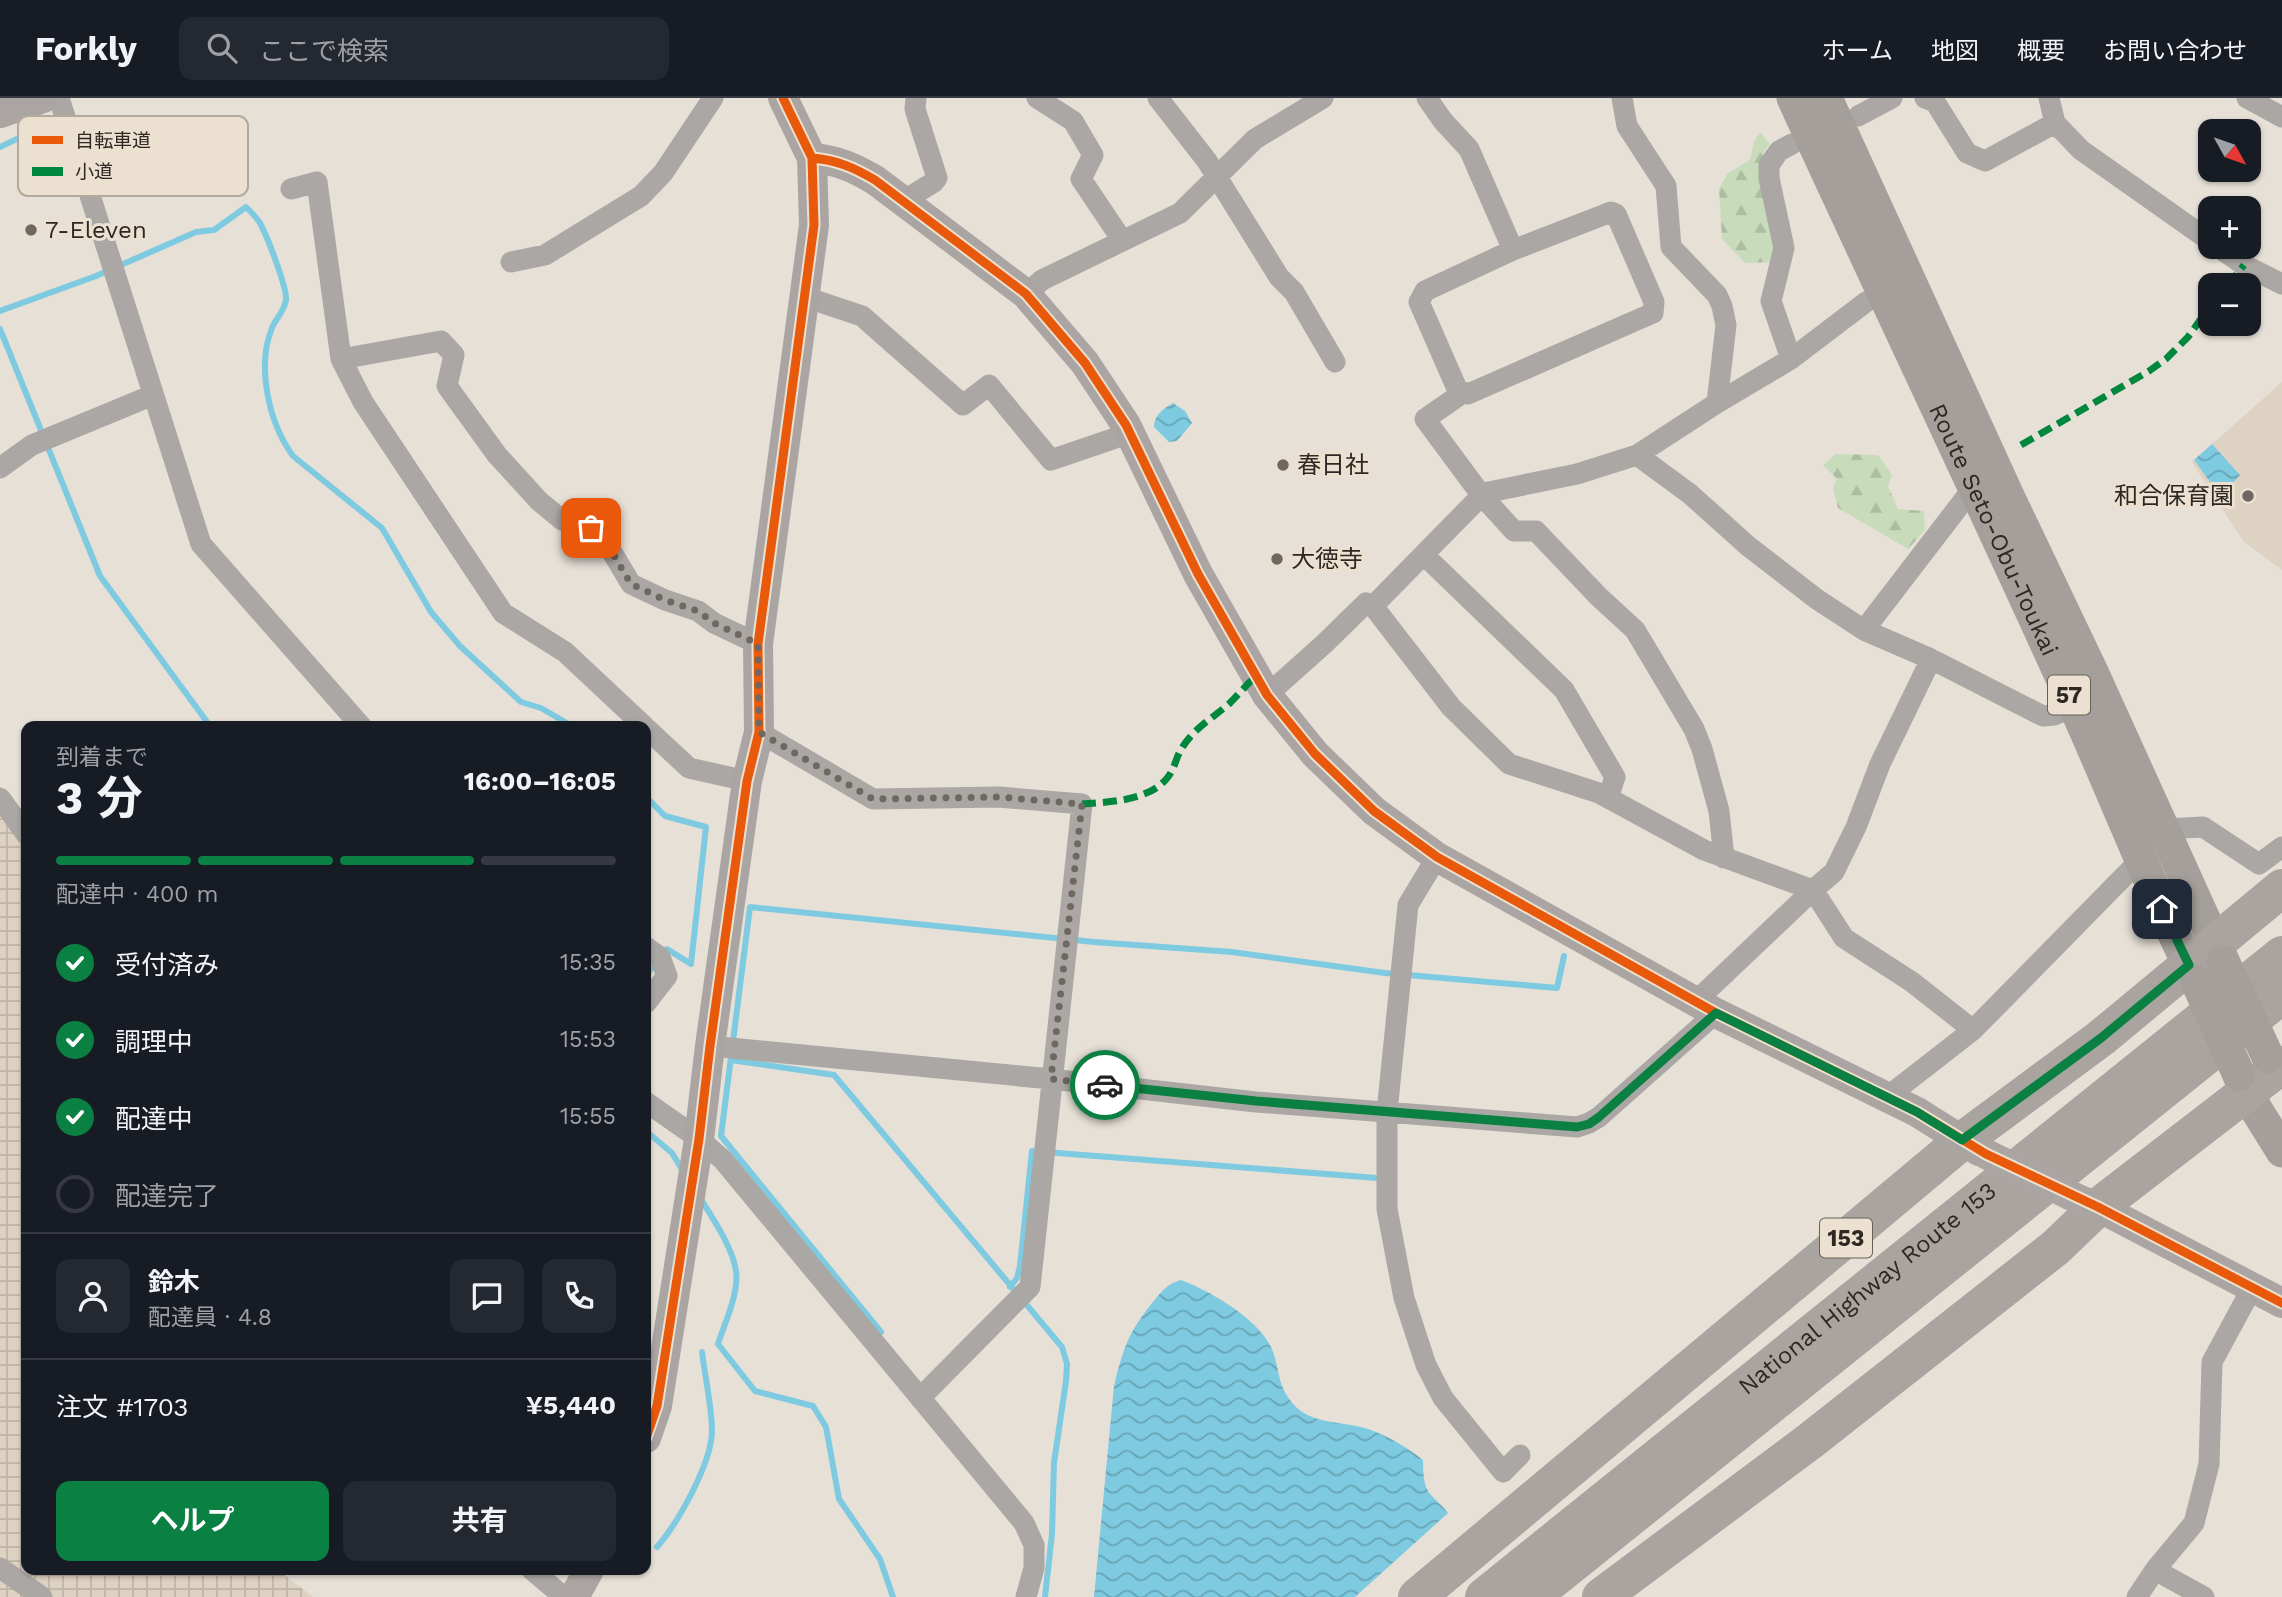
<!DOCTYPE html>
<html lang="ja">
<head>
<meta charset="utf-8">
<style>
	:root { --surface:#171b24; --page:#242831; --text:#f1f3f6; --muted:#9ea1a6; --line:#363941; --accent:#0b8043 }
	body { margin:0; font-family:"Work Sans","Noto Sans JP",sans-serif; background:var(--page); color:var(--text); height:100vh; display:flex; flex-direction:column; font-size:26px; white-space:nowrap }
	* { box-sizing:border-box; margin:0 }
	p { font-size:23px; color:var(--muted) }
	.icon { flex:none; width:38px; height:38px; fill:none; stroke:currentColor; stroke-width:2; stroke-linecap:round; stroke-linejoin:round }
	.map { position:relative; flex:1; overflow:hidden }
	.panel { position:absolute; left:21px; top:623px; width:630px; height:854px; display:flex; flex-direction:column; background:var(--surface); border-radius:14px; box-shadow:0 2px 5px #0004 }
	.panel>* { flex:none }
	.needle { width:46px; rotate:130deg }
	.buttons { position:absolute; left:2198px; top:21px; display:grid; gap:14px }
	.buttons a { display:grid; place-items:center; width:63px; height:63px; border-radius:14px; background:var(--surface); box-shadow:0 2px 5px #0004; font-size:35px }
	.pin { position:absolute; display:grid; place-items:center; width:60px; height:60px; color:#fff; margin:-30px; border-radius:14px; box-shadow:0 4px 10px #0006 }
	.courier { position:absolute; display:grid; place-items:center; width:70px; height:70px; margin:-35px; border:5px solid #0b8043; border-radius:50%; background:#fff; color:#222; box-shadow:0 2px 9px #0007 }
	.overview em { font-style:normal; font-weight:700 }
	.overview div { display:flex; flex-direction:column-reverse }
	.overview { display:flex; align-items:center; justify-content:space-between; height:119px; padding:0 35px }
	h1 { font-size:46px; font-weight:700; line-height:52px }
	.bar { display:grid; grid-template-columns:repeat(4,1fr); gap:10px 7px; align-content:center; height:84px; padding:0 35px }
	.bar i { height:9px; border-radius:5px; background:var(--line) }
	.bar .active { background:var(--accent) }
	.bar p { grid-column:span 4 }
	.line { display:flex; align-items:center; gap:18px; padding:0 35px; border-top:2px solid var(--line) }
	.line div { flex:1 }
	.round { display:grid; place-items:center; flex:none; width:74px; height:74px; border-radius:14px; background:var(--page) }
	ol { padding:0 35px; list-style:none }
	li { display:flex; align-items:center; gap:21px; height:77px }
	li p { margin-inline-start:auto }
	li .icon { padding:7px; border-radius:50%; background:var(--accent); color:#fff; stroke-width:4 }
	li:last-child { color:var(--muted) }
	li i { width:38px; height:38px; border:4px solid var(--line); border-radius:50% }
	.cta { display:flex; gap:14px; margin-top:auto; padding:14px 35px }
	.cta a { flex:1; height:80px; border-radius:14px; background:var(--accent); color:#fff; font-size:28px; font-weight:700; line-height:80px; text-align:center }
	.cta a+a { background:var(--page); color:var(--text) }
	header { display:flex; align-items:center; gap:42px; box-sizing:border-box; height:98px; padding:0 35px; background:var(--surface); border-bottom:2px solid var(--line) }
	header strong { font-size:33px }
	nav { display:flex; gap:38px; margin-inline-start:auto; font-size:24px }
	.search { width:490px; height:63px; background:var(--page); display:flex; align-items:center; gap:18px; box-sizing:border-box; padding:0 24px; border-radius:14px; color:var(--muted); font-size:26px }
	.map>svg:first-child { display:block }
</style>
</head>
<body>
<header>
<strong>Forkly</strong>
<div class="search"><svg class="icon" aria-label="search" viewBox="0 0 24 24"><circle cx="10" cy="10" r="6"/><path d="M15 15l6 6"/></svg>ここで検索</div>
<nav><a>ホーム</a><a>地図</a><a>概要</a><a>お問い合わせ</a></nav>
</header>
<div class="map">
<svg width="2282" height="1499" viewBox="0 0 2282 1499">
	<defs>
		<pattern id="industrial-grid" width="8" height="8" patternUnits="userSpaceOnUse" patternTransform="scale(1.75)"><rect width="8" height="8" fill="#ded3c3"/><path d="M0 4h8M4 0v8" fill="none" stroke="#bfb5a7"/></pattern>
		<pattern id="forest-firs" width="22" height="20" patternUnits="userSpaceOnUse" patternTransform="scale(1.75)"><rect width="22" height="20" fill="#c8dcbb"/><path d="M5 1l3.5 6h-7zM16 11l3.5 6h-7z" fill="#acbda0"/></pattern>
		<pattern id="water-waves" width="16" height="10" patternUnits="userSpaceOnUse" patternTransform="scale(1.75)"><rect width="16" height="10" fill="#7ecae0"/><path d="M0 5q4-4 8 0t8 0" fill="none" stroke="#68a4b5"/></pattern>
	</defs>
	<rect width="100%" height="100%" fill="#e6e0d7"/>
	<path fill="#ded3c3" d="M2282 284V472L2243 443 2192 364Z"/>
	<path fill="url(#industrial-grid)" d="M0 714 26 748V1472H278L313 1499H0Z"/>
	<path fill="url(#forest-firs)" d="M1760 34 1770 46 1764 53 1775 164 1745 165 1722 141 1719 90 1728 75 1750 62 1754 44Z
		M1836 356 1878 357 1892 377 1888 388 1898 411 1924 413 1925 432 1908 451 1838 410 1833 389 1837 381 1823 367Z"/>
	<path fill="url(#water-waves)" d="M1173 305 1185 313 1192 325 1177 343 1169 344 1154 329C1154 317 1163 311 1173 305Z
		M2212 346 2240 377 2221 399 2194 362Z
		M1181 1182C1210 1193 1257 1220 1271 1249 1281 1271 1275 1286 1295 1308 1311 1325 1341 1324 1361 1329 1384 1335 1405 1348 1423 1362 1423 1373 1423 1389 1431 1397 1437 1404 1443 1408 1448 1415L1355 1499H1094L1114 1288C1123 1251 1128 1235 1152 1205 1162 1193 1167 1186 1181 1182Z"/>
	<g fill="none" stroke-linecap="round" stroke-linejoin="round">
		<path stroke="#7ecae0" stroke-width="6" d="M0 49 50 25
			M0 213 96 178 196 134 214 132 246 109C251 114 257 120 260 125 267 138 287 189 286 202 284 214 276 220 272 230 256 269 269 325 293 358L382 430 431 514 460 548 521 604 541 610 572 628
			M0 231 100 478 210 628
			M646 699 665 718 706 729 691 866 667 851 646 877
			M731 962 834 977 1062 1249 1067 1266 1066 1283 1054 1365 1052 1436 1045 1499
			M646 1033 672 1055 683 1073
			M700 1100C712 1119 733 1150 736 1173 739 1196 725 1224 718 1246L755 1293 813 1308 826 1329 839 1401 880 1461 893 1499
			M1010 1189 1017 1180 1020 1168 1032 1053 1377 1080
			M881 1234 721 1038 750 809 1094 844 1232 854 1385 875 1557 890 1564 858
			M657 1449C678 1425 711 1366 712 1334 712 1308 705 1280 702 1254"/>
		<path stroke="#aaa7a4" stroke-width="21" d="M59 0 201 446 361 628
			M1037 0 1073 23 1093 57 1081 81 1122 142
			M1158 0 1207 63 1279 179 1294 194 1335 264
			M1427 0 1443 23 1469 51 1513 152
			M1622 0 1627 28 1666 88 1671 149 1717 197 1722 208 1726 227 1717 305
			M1925 0 1935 4 1967 55 1985 63 2055 25
			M2049 0 2055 25 2081 52 2210 143
			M2247 0 2282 19
			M1858 18 1892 0
			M291 91 317 84 341 261
			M903 103 934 84 937 80 915 11 916 0
			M1611 114 1616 116 1654 204 1653 215 1468 296 1458 293 1419 204 1425 193 1513 152Z
			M2218 149 2244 167 2282 186
			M511 164 545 157 641 98 663 75 713 0
			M1026 196 1042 182 1180 115 1255 41 1323 0
			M805 199 862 218 963 307 989 287 1051 362 1130 335
			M1791 261 1866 204
			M1464 294 1425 321 1482 398 1514 433H1536L1599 499 1635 532 1694 631 1702 651 1719 713 1724 760
			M1637 357 1717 305 1791 261 1771 203 1784 150 1769 80V67L1779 53 1792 46
			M0 370 32 347 153 297
			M1424 457 1564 592 1615 679 1608 700
			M1373 508 1451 609 1509 666 1599 695 1704 752 1813 792 1696 903
			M1864 532 1973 390
			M1931 561 1880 666 1856 729 1834 774 1813 792 1844 840 1912 884 1973 932 2141 761
			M1267 597 1324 546 1366 505 1373 508 1484 395 1577 376 1637 357 1690 396 1748 448 1818 502 1864 532 1931 561 2043 618 2054 617 2075 609
			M644 628 565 554 503 515 363 304 341 261 441 243 454 257 447 288 497 357 539 403 562 422 591 430 603 439 631 486 665 502 698 513 714 525 758 546
			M646 630 689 670 747 683
			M759 634 873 701 999 699 1082 706 1030 1189 920 1300
			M0 700 26 736
			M2163 731 2203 729 2259 766 2282 749
			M1437 759 1408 807 1387 1014V1111L1404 1200 1426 1267 1443 1300 1503 1374 1520 1357
			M646 849 660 859 667 878 646 905
			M710 948 1051 981 1256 1004 1577 1029 1589 1025 1599 1019 1716 915
			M1887 999 1973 932
			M646 1004 699 1041 723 1062 1024 1425 1034 1447V1470L1026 1499
			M0 1470 42 1499
			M532 1472 564 1499
			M2155 1472 2204 1499
			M2137 1499 2155 1472 2194 1425 2209 1366 2212 1264 2252 1190"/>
		<path stroke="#aaa5a2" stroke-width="30" d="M0 15 43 0
			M812 60C836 62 853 69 875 82L1026 196 1085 265 1126 327 1198 476 1267 597 1315 656 1374 713 1437 759 1716 915 1917 1014 1979 1053
			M2082 1103 2098 1109 2282 1205
			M646 1340 657 1308 699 1041 710 948 747 683 759 634 758 546 814 127 812 60 783 0
			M574 1499 589 1472"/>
		<g stroke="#a49f9b" stroke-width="33">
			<path id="s1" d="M1793 0C1886 203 1983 405 2075 609 2116 700 2152 794 2197 884"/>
			<path d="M1826 0 2009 400 2093 576 2223 863"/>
			<path d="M2239 977 2246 995 2282 1053"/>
		</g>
		<g stroke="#aaa4a0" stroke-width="38">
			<path d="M1417 1499 1962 1043 2101 940 2282 790"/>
			<path id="s2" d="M1484 1499 2282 857"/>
			<path d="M1531 1499 2282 897"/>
			<path d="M1601 1499 1810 1343 2055 1150 2098 1109 2282 967"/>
		</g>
		<path stroke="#aaa5a2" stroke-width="30" d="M1986 1056 2082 1103"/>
		<path stroke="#a49f9b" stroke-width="33" d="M2223 863 2268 959
			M2197 884 2239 977"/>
		<path stroke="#00873e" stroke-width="7" stroke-dasharray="14 7" stroke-linecap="butt" d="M2228 187 2244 167
			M2021 347 2149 273 2166 261 2188 239 2210 208
			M1082 706C1109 704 1150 703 1168 679 1175 670 1176 659 1182 650 1193 631 1214 619 1230 605 1239 596 1247 586 1256 578"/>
		<g stroke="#ece1d1" stroke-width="13">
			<path id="cycleway" d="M812 60C836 62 853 69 875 82L1026 196 1085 265 1126 327 1198 476 1267 597 1315 656 1374 713 1437 759 1716 915 1917 1014 1986 1056 2098 1109 2282 1205
				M646 1340 657 1308 699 1041 710 948 747 683 759 634 758 546 814 127 812 60 783 0"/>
		</g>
		<use href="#cycleway" stroke="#e8590c" stroke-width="9"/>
	</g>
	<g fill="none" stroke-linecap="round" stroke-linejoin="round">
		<path stroke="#6e6861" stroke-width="7" stroke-dasharray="0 12.6" d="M591 430 603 439 631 486 665 502 698 513 714 525 758 546 759 634 873 701 999 699 1082 706 1051 981 1105 987"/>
		<path stroke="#0b8043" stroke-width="9" d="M1105 987 1256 1003 1577 1029 1589 1026 1599 1019 1716 915 1917 1014 1962 1042 2101 940 2189 867 2162 811"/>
	</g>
	<g fill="#6e6861" stroke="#ece1d1" stroke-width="2.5">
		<circle cx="31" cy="132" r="7"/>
		<circle cx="1283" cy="367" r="7"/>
		<circle cx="2248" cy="398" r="7"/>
		<circle cx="1277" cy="461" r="7"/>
	</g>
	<g text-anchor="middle" stroke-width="6" stroke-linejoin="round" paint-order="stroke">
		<g fill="#ece1d1" stroke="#666056" stroke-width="2">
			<rect x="2048" y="577.5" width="42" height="39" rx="5"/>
			<rect x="1820" y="1120.5" width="52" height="39" rx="5"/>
		</g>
		<g font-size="23" font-weight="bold" fill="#2d2822">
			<text x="2069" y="605">57</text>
			<text x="1846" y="1148">153</text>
		</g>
		<g font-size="24" fill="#2d2822" stroke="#ece1d1" text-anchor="start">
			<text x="45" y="140">7-Eleven</text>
			<text x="1297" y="375">春日社</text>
			<text x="2234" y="406" text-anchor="end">和合保育園</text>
			<text x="1291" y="469">大徳寺</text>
		</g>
		<g font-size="24" fill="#2d2822" stroke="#ece1d1">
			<text dy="8" stroke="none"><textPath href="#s1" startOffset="476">Route Seto-Obu-Toukai</textPath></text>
			<text dy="8" stroke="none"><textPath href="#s2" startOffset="492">National Highway Route 153</textPath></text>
		</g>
	</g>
	<rect x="18" y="18" width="230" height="80" rx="10" fill="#ece1d1" stroke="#b3aa9c" stroke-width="2"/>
	<rect x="32" y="38" width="31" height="8" fill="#e8590c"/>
	<rect x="32" y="69" width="31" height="9" fill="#00873e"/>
	<g font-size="19" fill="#2d2822">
		<text x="75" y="49">自転車道</text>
		<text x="75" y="80">小道</text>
	</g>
</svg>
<div class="buttons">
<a><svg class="needle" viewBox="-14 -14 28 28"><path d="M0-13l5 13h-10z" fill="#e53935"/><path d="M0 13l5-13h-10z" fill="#9ea1a6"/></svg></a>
<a>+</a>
<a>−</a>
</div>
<div class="pin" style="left:591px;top:430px;background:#ea580c"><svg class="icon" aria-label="bag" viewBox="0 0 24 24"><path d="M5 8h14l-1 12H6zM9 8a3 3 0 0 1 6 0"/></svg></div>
<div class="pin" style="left:2162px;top:811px;background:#1f2937"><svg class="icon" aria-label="home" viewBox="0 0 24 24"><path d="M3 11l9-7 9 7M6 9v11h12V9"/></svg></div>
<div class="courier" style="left:1105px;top:987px"><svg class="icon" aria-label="car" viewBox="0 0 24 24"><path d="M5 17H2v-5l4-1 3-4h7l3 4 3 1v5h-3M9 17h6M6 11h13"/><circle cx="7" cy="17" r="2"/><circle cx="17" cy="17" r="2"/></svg></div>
<section class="panel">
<div class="overview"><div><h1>3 分</h1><p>到着まで</p></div><em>16:00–16:05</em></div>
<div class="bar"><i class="active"></i><i class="active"></i><i class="active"></i><i></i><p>配達中 · 400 m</p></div>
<ol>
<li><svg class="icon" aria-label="check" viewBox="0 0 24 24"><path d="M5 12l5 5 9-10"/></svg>受付済み<p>15:35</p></li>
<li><svg class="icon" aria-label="check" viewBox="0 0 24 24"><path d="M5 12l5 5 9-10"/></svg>調理中<p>15:53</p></li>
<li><svg class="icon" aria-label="check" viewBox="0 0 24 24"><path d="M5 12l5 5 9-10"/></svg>配達中<p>15:55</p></li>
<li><i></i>配達完了</li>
</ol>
<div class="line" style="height:126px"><a class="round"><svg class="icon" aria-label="person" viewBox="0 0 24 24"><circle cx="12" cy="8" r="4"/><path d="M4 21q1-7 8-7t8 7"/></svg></a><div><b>鈴木</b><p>配達員 · 4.8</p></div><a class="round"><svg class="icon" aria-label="chat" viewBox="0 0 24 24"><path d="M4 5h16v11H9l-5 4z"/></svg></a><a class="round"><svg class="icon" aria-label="phone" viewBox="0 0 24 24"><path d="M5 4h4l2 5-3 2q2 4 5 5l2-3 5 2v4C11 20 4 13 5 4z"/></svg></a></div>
<div class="line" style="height:91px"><div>注文 #1703</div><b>¥5,440</b></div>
<div class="cta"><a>ヘルプ</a><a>共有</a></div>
</section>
</div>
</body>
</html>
